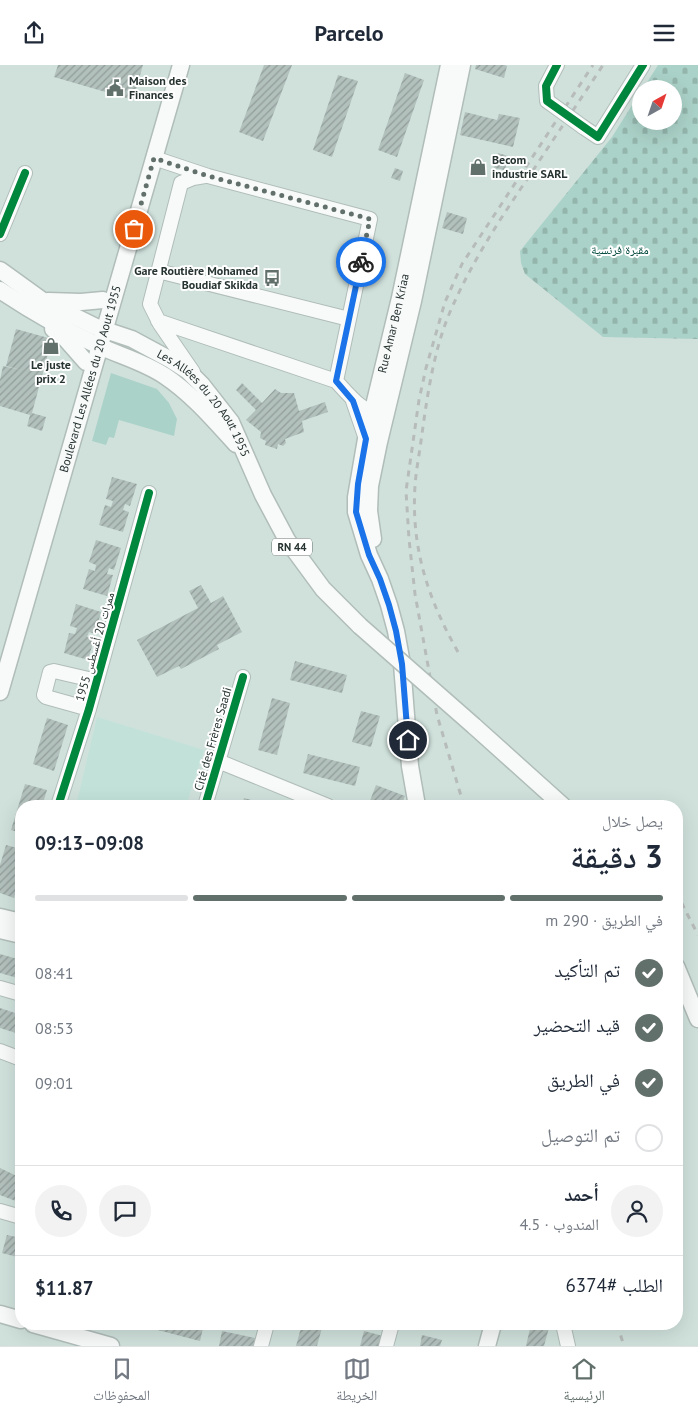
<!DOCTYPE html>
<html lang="ar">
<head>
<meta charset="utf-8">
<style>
	:root { --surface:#fff; --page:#f2f2f3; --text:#1f2937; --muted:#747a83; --line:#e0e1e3; --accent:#62706c }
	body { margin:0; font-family:"PT Sans","Noto Naskh Arabic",sans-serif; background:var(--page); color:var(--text); direction:rtl; height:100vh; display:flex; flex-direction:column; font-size:19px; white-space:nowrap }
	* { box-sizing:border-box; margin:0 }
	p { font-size:16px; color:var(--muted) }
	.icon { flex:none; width:28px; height:28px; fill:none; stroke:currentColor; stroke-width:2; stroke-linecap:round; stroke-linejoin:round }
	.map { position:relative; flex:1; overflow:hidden; direction:ltr }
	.drawer { position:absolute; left:15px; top:735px; width:668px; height:530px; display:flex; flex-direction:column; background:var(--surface); border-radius:20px; box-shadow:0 5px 20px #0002; direction:rtl }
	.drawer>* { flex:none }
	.needle { width:32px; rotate:40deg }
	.tools { position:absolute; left:632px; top:15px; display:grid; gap:10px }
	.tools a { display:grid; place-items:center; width:50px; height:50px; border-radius:50%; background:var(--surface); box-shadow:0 5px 20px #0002; font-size:25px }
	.pin { position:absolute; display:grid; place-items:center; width:42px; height:42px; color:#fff; margin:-21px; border:2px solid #fff; border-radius:50%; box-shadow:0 1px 5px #0007 }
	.courier { position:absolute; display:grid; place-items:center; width:50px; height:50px; margin:-25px; border:4px solid #1a73e8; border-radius:50%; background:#fff; color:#222; box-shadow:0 1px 6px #0007 }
	.overview em { font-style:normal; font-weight:600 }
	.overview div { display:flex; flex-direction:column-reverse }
	.overview { display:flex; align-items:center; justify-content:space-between; height:85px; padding:0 20px }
	h1 { font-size:32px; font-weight:600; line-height:38px }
	.bar { display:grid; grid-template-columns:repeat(4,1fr); gap:8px 5px; align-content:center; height:60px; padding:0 20px }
	.bar i { height:6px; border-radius:4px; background:var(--line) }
	.bar .active { background:var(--accent) }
	.bar p { grid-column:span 4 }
	.line { display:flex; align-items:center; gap:12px; padding:0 20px; border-top:1px solid var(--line) }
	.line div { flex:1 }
	.round { display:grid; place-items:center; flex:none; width:52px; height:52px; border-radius:26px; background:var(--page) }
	ol { padding:0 20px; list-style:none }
	li { display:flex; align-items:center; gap:15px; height:55px }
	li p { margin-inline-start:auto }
	li .icon { padding:5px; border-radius:50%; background:var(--accent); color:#fff; stroke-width:4 }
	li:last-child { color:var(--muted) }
	li i { width:28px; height:28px; border:2px solid var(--line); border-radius:50% }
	header { display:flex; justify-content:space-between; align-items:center; height:65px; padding:0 20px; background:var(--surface); font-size:22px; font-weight:600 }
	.dock { display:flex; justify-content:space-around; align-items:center; height:70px; border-top:1px solid var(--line); background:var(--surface); font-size:14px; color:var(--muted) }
	.dock a { display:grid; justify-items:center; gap:2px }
	.dock .active { color:var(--accent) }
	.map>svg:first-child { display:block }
</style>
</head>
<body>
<header><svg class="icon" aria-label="menu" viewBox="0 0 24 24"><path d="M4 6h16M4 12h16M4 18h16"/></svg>Parcelo<svg class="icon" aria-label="share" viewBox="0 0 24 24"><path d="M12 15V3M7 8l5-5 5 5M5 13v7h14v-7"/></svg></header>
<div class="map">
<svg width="698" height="1281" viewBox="0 0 698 1281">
	<defs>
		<pattern id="cemetery-stones" width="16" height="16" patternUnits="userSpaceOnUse" patternTransform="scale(1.25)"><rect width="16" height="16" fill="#abd2c8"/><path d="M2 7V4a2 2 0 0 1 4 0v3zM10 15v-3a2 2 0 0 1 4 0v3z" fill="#93b5ac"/></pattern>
		<pattern id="building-hatch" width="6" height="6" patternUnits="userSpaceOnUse" patternTransform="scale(1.25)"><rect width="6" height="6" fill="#b3c1bd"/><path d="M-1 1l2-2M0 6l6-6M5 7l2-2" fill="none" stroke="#919d9a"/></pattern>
	</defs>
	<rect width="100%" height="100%" fill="#d0e1dc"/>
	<path fill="#c2e2d9" d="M97 652 204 685 186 741H76Z"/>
	<path fill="url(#cemetery-stones)" d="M658 0H698V274L603 272 525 209 521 198 520 186 612 72 641 26V56H674V24H643Z"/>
	<path fill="#abd2c8" d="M111 308 157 324 169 338 177 354 174 371 119 355 114 373 109 372 106 380 92 376Z"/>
	<path fill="url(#building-hatch)" d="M58 0H143L133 35 54 12Z
		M264 0H292L263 76 239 67Z
		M476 0H505L507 1 504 13 475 4Z
		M405 8 424 15 397 92 378 85Z
		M338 10 358 16 332 92 313 85Z
		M465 47 497 55 499 49 520 53 513 82 460 70Z
		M498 88 508 91 505 105 494 103Z
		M395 103 403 106 400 116 391 113Z
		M447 147 467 153 463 169 442 163Z
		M16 264 52 274 32 348 46 352 42 366 27 361 30 350 0 341V315L3 301 21 305 6 301Z
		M242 318 262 338 275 324 281 328H294L299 346 325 337 328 347 302 356 304 367 285 374 286 378 283 381 278 379 277 384 265 380 266 376 260 373 261 367 246 355 256 345 236 325Z
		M112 412 137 419 130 441 125 439 123 445 129 447 123 467 99 460 105 440 111 442 113 436 106 434Z
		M96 475 121 483 114 505 109 503 107 509 113 510 107 531 83 524 89 504 95 506 96 500 89 497Z
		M201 520 211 538 223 531 242 567 217 580 219 584 181 604 179 601 157 612 137 575 198 543 189 526Z
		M76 539 101 547 95 569 89 567 87 572 94 574 88 595 64 588 69 568 75 569 77 563 70 561Z
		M295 596 347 610 342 628 290 615Z
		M272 633 290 638 277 690 258 685Z
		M361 646 380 651 371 682 352 677Z
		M47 653 68 660 54 706 33 699Z
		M308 689 360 702 355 721 303 708Z
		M25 719 47 725 42 741H21V768L11 765Z
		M376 720 405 731 401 741H368Z
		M244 733 263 738 262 741H242Z
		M6 780 21 784V808L14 833 0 828V800Z
		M0 889 21 895V914L0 908Z
		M0 943 21 950 16 968 0 963Z
		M0 1103 21 1113V1138L0 1130Z
		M7 1170 21 1173V1193L2 1188Z
		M151 1259H204L200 1276 150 1263Z
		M302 1259H323L317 1281H296Z
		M531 1259H550L544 1281H526Z
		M222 1266 255 1273 253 1281H219Z
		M364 1266 383 1271 381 1281H360Z
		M422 1270 442 1275 440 1281H420Z"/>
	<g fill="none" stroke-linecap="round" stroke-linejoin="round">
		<g stroke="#b0bdb9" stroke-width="16">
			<path id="minor" d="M550 38 547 36 546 21 557 0
				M583 62 598 72 643 0
				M154 93 208 111 370 154 336 316C350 331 361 346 382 351
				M0 169 25 108
				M158 206 349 254
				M158 256 336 316
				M193 307 160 259 150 239 181 118 193 113 205 111
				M353 336 366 374
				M89 644 46 632 44 630 50 607 54 606 97 616
				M218 696 328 741
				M58 741 89 644 149 428
				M205 741 243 612
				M0 923 21 929
				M0 986 21 994
				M0 1146 21 1152
				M563 1259 568 1281
				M261 1281 267 1259
				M386 1281 392 1259"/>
		</g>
		<g stroke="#b0bdb9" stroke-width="19">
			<g id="major">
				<path id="s1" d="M0 205 43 236 96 262 132 274 171 295 188 306 202 320 231 357 263 430 287 475 323 524 360 561"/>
				<path d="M0 225C31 246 65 265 99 281 121 291 144 297 165 311 192 329 214 355 236 379"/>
				<path d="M48 236 81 237 103 235"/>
				<path d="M53 264 64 272 86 297"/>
				<path d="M373 474 369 446 370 421 379 377 413 236 462 0"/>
				<path id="s2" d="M0 627 181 0"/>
				<path d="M474 661 563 741"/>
				<path id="s3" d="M417 741 410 701 402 599 396 566 389 540 380 514 369 490 356 447V432L366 374 400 233 449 0"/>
				<path d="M0 852 21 857"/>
				<path d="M0 865 21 870"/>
				<path d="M676 901 698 954"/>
				<path d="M0 1249 21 1255"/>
				<path d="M33 1259 111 1281"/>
				<path d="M487 1281 493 1259"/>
			</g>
		</g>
		<use href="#minor" stroke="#f8fafa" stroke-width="14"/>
		<use href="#major" stroke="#f8fafa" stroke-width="16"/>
		<path stroke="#b7bcba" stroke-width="3" stroke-dasharray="6 6" stroke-linecap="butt" d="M458 587C428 534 411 483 415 421 416 406 419 391 421 376 427 333 433 287 450 247 471 198 500 154 530 110 554 73 579 37 603 0
			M464 741 437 650 415 529 409 474 406 426 419 335 426 303 445 237 462 199 593 0
			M676 827 698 870
			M617 1259 624 1281"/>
		<g stroke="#b0bdb9" stroke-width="16" stroke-linecap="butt">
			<path id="minor-bridge" d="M550 38 583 62"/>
		</g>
		<g stroke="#b0bdb9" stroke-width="19" stroke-linecap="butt">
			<path id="major-bridge" d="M360 561 474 661"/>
		</g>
		<use href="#minor-bridge" stroke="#f8fafa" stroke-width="14"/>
		<use href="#major-bridge" stroke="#f8fafa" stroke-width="16"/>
		<g stroke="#fff" stroke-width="11">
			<path id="cycleway" d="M557 0 546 21 547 36 598 72 643 0
				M0 169 25 108
				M58 741 89 644 149 428
				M205 741 243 612"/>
		</g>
		<use href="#cycleway" stroke="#00873e" stroke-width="8"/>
	</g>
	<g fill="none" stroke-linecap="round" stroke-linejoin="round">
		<path stroke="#62706c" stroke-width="5" stroke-dasharray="0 9" d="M134 164 154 93 208 111 370 154 361 197"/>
		<path stroke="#1a73e8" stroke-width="6" d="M361 197 336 316 353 336 366 374 358 419 356 447 369 490 380 514 389 540 396 566 402 599 408 675"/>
	</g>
	<defs>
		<g id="civic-bare" transform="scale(1.35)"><path d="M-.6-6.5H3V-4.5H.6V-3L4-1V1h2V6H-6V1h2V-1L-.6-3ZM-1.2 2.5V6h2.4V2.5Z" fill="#62706c" stroke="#fff" stroke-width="2.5" paint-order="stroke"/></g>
		<g id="shop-bare" transform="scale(1.35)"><path d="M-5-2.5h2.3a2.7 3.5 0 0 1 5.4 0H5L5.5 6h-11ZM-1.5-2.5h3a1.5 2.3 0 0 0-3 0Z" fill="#62706c" stroke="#fff" stroke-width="2.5" paint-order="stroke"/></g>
		<g id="bus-bare" transform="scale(1.35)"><path d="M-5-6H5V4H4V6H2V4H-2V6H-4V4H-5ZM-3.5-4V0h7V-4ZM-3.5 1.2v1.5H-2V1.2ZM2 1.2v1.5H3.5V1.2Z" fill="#62706c" stroke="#fff" stroke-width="2.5" paint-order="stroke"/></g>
	</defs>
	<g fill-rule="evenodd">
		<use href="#civic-bare" x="115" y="23"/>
		<use href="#shop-bare" x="478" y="102"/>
		<use href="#bus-bare" x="272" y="213"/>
		<use href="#shop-bare" x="51" y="281"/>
	</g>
	<g text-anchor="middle" stroke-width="4" stroke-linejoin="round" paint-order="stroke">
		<rect fill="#fff" stroke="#67706e" stroke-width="1" x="272" y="473.5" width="40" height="17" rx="4"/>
		<g font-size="11" font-weight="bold" fill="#263330">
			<text x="292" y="486">RN 44</text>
		</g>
		<g font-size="12" font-weight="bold" fill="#263330" stroke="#fff" text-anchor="start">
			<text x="129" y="20">Maison des<tspan x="129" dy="14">Finances</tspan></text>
			<text x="492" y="99">Becom<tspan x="492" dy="14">industrie SARL</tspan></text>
			<text x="258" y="210" text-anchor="end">Gare Routière Mohamed<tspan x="258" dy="14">Boudiaf Skikda</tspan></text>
			<text x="51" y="304" text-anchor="middle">Le juste<tspan x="51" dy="14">prix 2</tspan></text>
		</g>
		<g font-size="12" fill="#00493d" stroke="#fff">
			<text x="620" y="189">مقبرة فرنسية</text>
		</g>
		<g font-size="12" fill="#263330" stroke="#fff">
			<text dy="4" stroke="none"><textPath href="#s3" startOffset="495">Rue Amar Ben Kriaa</textPath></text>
			<text dy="4" stroke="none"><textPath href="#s2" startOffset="326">Boulevard Les Allées du 20 Aout 1955</textPath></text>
			<text dy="4" stroke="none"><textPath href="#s1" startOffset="249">Les Allées du 20 Aout 1955</textPath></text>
			<text transform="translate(95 582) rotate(-74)" y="4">ممرات 20 أغسطس 1955</text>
			<text transform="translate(213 674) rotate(-74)" y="4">Cité des Frères Saadi</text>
		</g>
	</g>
</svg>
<div class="tools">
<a><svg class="needle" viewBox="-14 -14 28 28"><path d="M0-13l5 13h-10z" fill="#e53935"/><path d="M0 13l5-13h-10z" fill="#747a83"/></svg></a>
</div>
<div class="pin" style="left:134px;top:164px;background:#ea580c"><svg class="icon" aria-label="bag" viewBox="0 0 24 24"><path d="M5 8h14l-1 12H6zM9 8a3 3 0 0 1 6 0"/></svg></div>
<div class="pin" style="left:408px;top:675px;background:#1f2937"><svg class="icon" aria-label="home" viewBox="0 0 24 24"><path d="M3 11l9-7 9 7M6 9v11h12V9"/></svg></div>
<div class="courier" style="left:361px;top:197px"><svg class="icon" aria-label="bike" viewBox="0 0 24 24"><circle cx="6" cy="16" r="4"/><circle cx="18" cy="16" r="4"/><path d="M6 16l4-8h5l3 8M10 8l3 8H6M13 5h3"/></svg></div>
<section class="drawer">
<div class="overview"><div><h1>3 دقيقة</h1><p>يصل خلال</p></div><em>09:08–09:13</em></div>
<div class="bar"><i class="active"></i><i class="active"></i><i class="active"></i><i></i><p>في الطريق · 290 m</p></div>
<ol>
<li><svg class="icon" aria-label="check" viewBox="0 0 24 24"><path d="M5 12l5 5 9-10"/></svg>تم التأكيد<p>08:41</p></li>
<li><svg class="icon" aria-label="check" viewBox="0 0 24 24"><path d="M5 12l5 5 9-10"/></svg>قيد التحضير<p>08:53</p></li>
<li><svg class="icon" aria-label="check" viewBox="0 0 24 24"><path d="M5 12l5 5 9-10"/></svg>في الطريق<p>09:01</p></li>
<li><i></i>تم التوصيل</li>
</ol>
<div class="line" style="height:90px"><a class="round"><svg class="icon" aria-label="person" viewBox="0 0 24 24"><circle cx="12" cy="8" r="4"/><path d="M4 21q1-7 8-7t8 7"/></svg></a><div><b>أحمد</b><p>المندوب · 4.5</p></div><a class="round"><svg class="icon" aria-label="chat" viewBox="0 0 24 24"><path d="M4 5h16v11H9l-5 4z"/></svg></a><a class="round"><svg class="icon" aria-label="phone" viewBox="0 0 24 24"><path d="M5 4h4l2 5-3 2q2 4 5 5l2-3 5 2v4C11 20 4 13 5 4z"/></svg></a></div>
<div class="line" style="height:65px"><div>الطلب #6374</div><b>$11.87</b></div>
</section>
</div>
<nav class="dock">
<a class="active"><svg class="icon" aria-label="home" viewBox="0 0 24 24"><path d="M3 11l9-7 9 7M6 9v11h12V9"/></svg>الرئيسية</a>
<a><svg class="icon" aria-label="map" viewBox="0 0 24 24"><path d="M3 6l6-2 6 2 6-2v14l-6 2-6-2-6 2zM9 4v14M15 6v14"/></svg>الخريطة</a>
<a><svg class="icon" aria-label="saved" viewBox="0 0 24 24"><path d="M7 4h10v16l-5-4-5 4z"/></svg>المحفوظات</a>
</nav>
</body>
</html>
